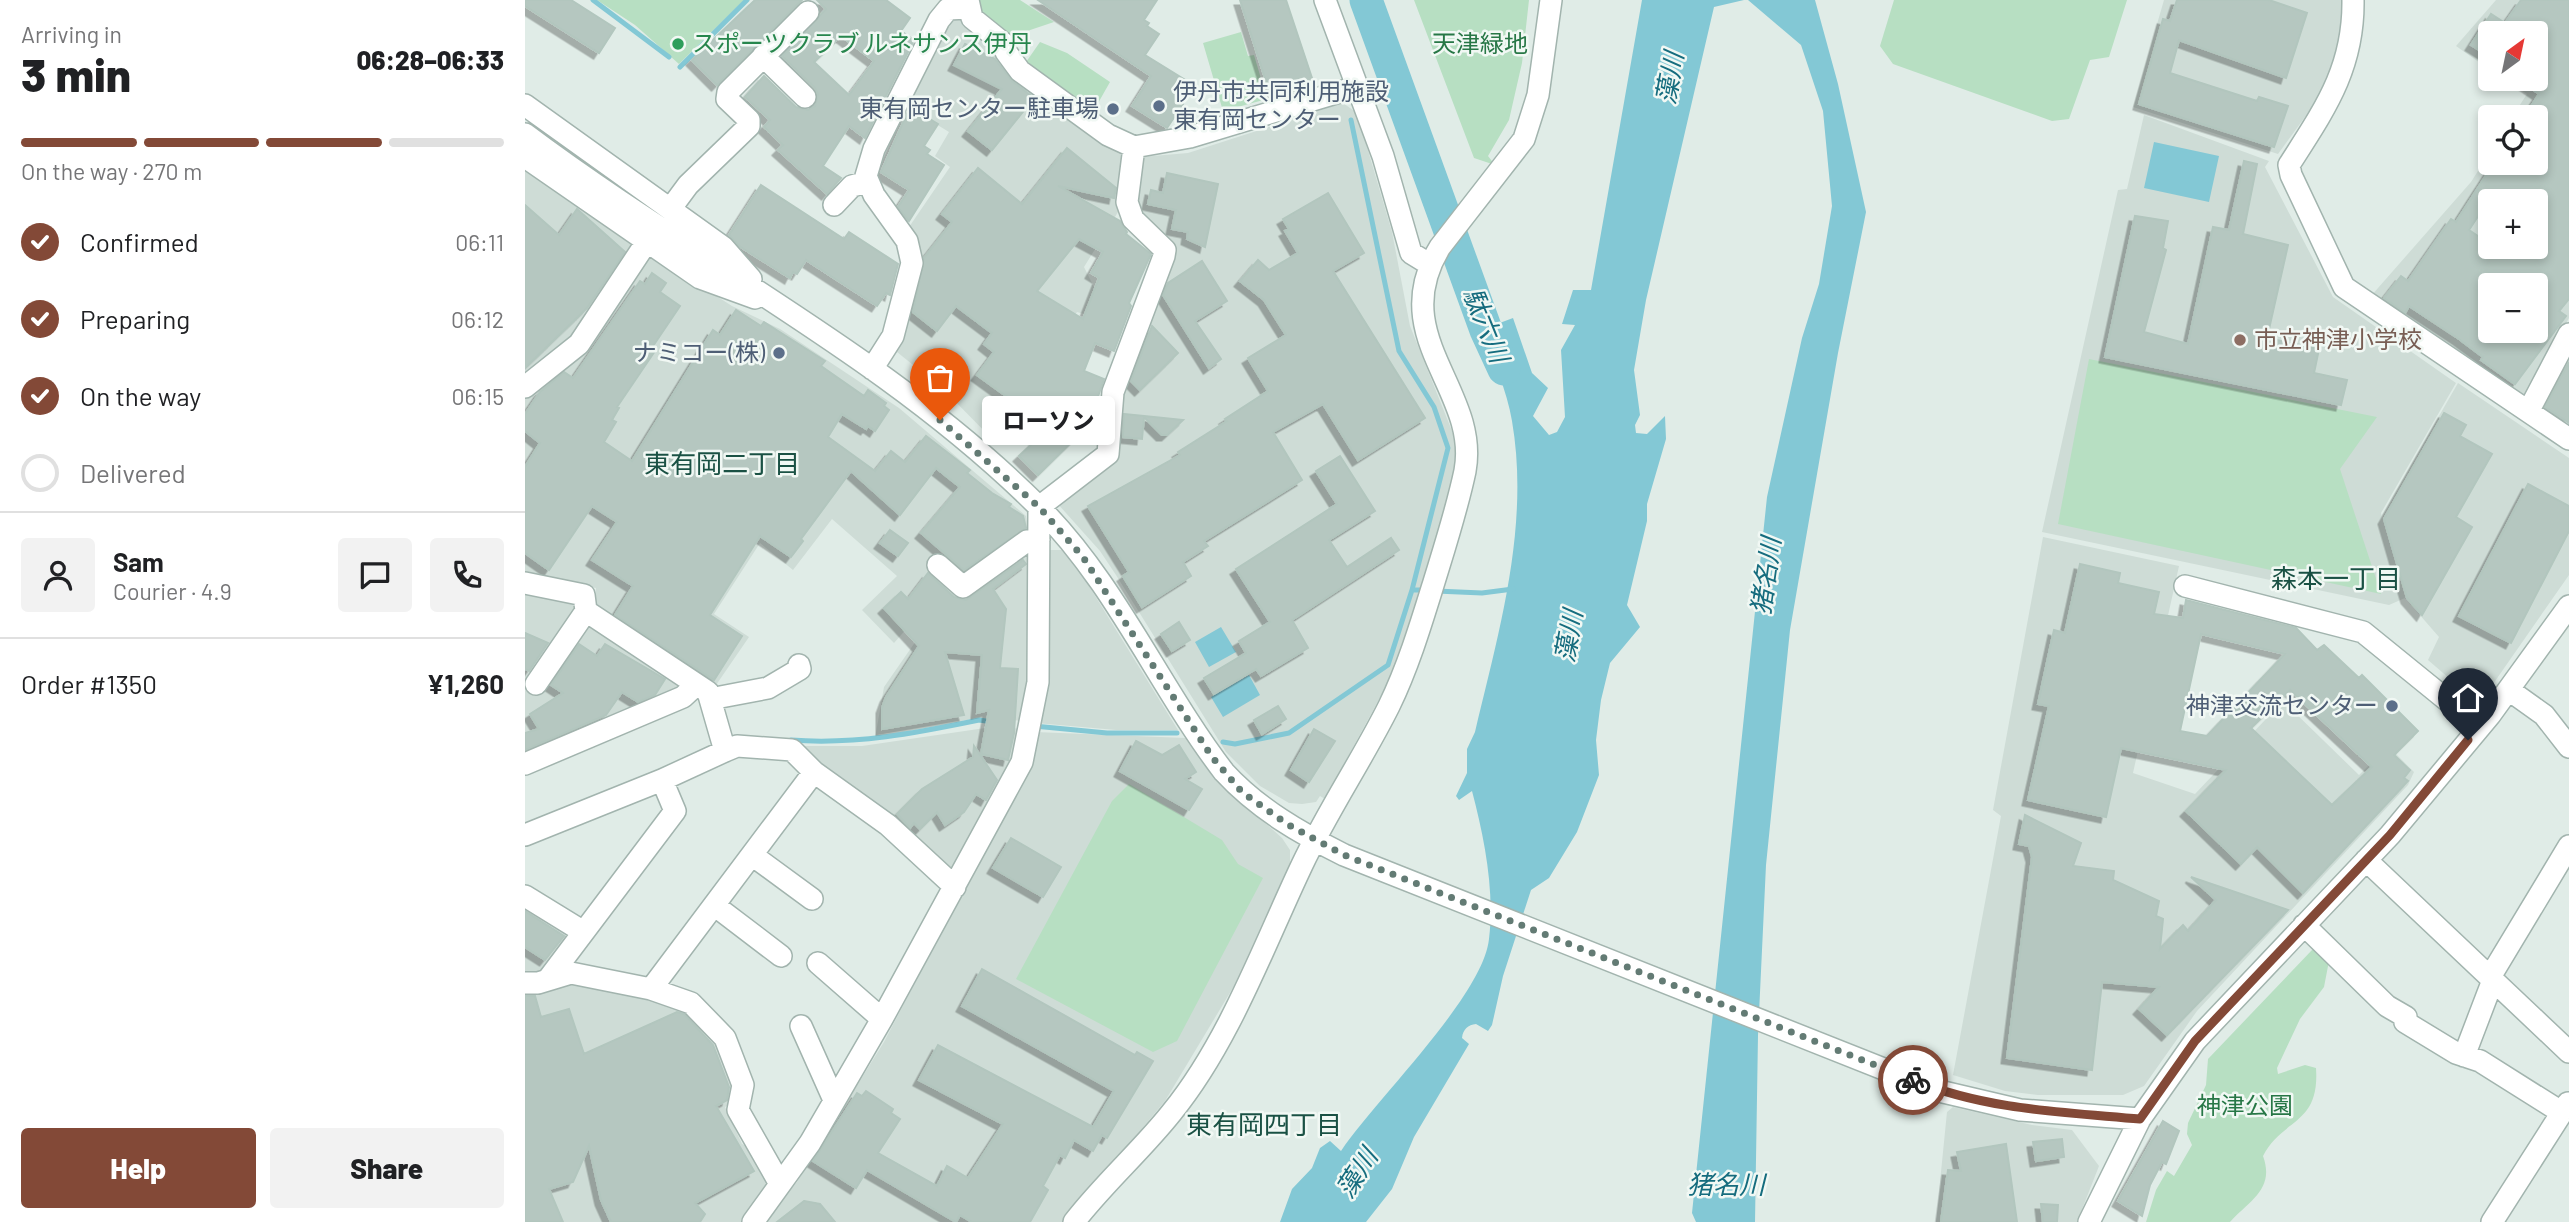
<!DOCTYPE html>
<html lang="en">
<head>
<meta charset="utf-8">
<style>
	:root { --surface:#fff; --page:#f2f2f2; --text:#202124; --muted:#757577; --line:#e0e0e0; --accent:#834937 }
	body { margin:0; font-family:Barlow,"Noto Sans JP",sans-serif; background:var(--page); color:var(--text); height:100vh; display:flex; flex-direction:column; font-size:26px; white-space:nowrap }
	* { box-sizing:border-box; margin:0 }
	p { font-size:23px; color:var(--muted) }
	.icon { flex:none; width:38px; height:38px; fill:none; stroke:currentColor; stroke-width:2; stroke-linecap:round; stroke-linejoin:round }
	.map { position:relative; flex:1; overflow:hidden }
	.sheet { display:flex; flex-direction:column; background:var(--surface); width:525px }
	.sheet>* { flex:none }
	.needle { width:46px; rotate:33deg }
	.buttons { position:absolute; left:1953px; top:21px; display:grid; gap:14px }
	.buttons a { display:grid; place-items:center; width:70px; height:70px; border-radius:7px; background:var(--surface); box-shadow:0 4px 10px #0003; font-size:35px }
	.pin { position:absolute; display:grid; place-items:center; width:60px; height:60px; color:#fff; margin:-72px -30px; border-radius:50% 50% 50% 0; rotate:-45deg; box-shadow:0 0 7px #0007 }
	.pin .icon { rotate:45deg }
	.courier { position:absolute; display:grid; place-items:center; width:70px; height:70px; margin:-35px; border:5px solid #834937; border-radius:50%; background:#fff; color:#222; box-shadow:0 2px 9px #0007 }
	.bubble { position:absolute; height:49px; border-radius:7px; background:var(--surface); box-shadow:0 4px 10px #0003; font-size:23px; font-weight:800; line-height:49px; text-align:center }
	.overview em { font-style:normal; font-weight:800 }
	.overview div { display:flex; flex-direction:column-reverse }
	.overview { display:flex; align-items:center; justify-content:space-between; height:119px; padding:0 21px }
	h1 { font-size:46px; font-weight:800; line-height:52px }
	.bar { display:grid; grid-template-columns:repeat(4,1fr); gap:10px 7px; align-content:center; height:84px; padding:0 21px }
	.bar i { height:9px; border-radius:5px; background:var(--line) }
	.bar .selected { background:var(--accent) }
	.bar p { grid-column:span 4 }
	.line { display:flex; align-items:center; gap:18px; padding:0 21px; border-top:2px solid var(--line) }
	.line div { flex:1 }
	.round { display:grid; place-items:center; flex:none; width:74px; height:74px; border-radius:7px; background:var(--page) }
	ol { padding:0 21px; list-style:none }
	li { display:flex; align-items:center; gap:21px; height:77px }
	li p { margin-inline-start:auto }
	li .icon { padding:7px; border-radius:50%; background:var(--accent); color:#fff; stroke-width:4 }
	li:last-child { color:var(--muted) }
	li i { width:38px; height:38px; border:4px solid var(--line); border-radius:50% }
	.button { display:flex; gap:14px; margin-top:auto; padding:14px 21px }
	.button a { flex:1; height:80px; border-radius:7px; background:var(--accent); color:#fff; font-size:28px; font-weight:800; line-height:80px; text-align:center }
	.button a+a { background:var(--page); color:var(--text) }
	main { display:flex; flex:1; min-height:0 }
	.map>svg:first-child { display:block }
</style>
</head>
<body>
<main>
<section class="sheet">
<div class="overview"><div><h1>3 min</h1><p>Arriving in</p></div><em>06:28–06:33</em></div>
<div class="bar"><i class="selected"></i><i class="selected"></i><i class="selected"></i><i></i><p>On the way · 270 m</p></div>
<ol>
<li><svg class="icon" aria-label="check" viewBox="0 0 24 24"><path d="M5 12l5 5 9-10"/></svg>Confirmed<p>06:11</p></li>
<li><svg class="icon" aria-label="check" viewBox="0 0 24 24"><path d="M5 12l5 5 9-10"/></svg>Preparing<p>06:12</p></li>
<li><svg class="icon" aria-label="check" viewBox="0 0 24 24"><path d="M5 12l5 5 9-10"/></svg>On the way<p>06:15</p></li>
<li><i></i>Delivered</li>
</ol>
<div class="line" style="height:126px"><a class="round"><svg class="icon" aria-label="person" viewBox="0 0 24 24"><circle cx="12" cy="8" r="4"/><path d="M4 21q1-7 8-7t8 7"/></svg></a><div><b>Sam</b><p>Courier · 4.9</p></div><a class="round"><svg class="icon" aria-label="chat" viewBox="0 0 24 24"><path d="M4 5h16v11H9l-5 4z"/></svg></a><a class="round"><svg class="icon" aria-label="phone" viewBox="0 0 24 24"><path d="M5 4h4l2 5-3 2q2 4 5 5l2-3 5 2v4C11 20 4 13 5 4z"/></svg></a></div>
<div class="line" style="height:91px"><div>Order #1350</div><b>¥1,260</b></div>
<div class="button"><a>Help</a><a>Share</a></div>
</section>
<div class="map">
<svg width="2044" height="1222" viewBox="0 0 2044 1222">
	<defs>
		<filter id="shadow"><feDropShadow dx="-5.5" dy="5.5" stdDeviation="0" flood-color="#0004"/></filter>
	</defs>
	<rect width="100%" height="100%" fill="#e0ece7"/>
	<path fill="#cedcd6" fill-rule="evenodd" d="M1639 0H1820L1819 22 1808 66 1796 95 1753 154 1608 107Z
		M1971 0H2044V318L2000 399 1846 296 1946 182 1965 152V163H2011V117H1987L2002 94 1979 79H2011V33H1965V70L1931 46ZM1965 201H2011V247H1965ZM1965 285H2011V331H1965Z
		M423 15H434L556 124 601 157 598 204 559 267 570 289 559 314 552 312 471 443 418 389 367 348 382 230 425 167 410 156 424 132 380 105Z
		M818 103 832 113 867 232 885 326 929 436 932 464 911 546 864 681 800 799 795 796 791 802 777 804 764 803 735 786 701 752 591 575 575 551 532 503 589 455 591 401 649 255 614 219 610 202 616 157 663 153Z
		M1619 115 1744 161 1740 167 1808 297 1931 383 1856 513 1858 521 1857 515 1933 383 2044 458V575L1959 697 1947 698 1903 660 1914 637 1880 598 1864 605 1517 532 1593 190 1602 189Z
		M0 166 110 243 48 343 0 380Z
		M124 253 207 306 255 329 374 408 501 516 505 550 504 689 499 721 452 718 350 738 359 687 402 625 391 618 369 643 337 610 372 576 307 519 268 570 235 543 189 614 224 637 189 688 71 612V588L0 575V394Z
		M2044 353V428L2014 408Z
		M1518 537 1654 566 1608 773 1670 794 1758 701 1834 775 1863 746 1889 772 1883 785 1672 1011 1619 1086 1598 1095H1513L1480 1091 1428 1075 1476 816 1468 810Z
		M523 550H539L551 565 653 730H591L511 723Z
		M0 591 50 601 156 682 155 692 0 761Z
		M474 726 494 729 488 761 428 872 271 746H337Z
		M510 732 661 738 703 790 757 838 765 850V867L712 981 640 1101 539 1222H239L272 1182 359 1042 510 753Z
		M0 903 47 931 21 972 0 979Z
		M36 979 121 994 184 1022 212 1100 200 1107 217 1144 224 1147 247 1182 222 1222H0V989Z
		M1428 1107 1507 1125 1547 1130 1574 1166 1552 1222H1411L1422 1112Z"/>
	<path fill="#b7dfc2" d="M72 0H219L154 64 110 25Z
		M454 0H495L529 22 484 37 454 12Z
		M889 0H1004L997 63 984 120 963 156 970 165 949 158Z
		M1369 0H1602L1584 57 1565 60 1544 119 1527 121 1368 64 1355 46Z
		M716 32 723 56 729 55 742 99 698 111 678 43Z
		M515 42 542 53 585 82 568 112 499 65Z
		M1564 359 1852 417 1815 469 1856 594 1533 524Z
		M604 784 697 840 713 864 738 878 652 1041 628 1052 491 979 587 801Z
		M1792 949 1804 961 1799 987 1775 1019 1752 1068 1753 1074 1780 1065 1791 1068C1795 1126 1757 1118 1738 1156 1750 1189 1725 1200 1705 1222H1621L1631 1190 1642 1171 1649 1176 1667 1145 1662 1134 1663 1123 1681 1085 1683 1059 1787 950Z"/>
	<path fill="#83c8d5" d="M1117 0H1219L1189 7 1121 300 1109 370 1115 415 1110 425 1111 433 1122 434 1140 416 1141 439 1122 504V521L1102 605 1115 627 1085 663 1076 700 1071 740 1074 775 1052 832 1024 878 1006 890 978 976 967 1025 963 1031 951 1024C943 1025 938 1029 937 1038L944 1044 889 1137 867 1189 841 1222H755L767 1189 787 1168 795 1148 805 1141 816 1151C851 1099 958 996 964 939 970 890 959 837 947 791L934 800 931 796 942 773V749L950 732C974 631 1005 526 987 421 982 390 968 360 956 330L988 318 1007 373 1023 388 1008 416 1024 435 1032 432 1040 417 1036 350 1050 325 1037 324 1048 290H1066Z
		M1223 0H1290L1313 84 1341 212 1313 353 1265 630 1241 865 1233 1035 1230 1222H1171L1167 1213 1242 497 1277 338 1294 284 1307 206 1298 111 1276 45Z
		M1629 142 1694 156 1684 202 1619 188Z
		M696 627 711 652 684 667 670 642Z
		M724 675 735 695 698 717 686 697Z"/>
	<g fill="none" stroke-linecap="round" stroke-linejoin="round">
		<path stroke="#83c8d5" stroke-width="5" d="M68 0 144 57
			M155 67 222 0
			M826 120 874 351 909 407 923 448 887 590
			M911 591 957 593 988 589
			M509 726 582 733H652
			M266 740C331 745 391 733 454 720L468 722
			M698 742 710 744 764 733 863 665 887 590H901"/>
		<path stroke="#83c8d5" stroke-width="33" d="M841 0 961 330 979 369"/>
	</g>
	<path fill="#b5c7c0" stroke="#b2c6be" stroke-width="2" fill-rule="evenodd" filter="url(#shadow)" d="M0 0H46L90 28 74 53 0 6Z
		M230 0H277L192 85 167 60Z
		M292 0H361L385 18 376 31 389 40 340 138 324 126 298 166 316 178 302 194 253 150 258 145 239 127 245 120 220 97 239 76 271 107 283 110 290 106 293 94 290 88 257 56 301 9ZM316 36 349 61 324 95 289 62Z
		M513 0H632L619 20 624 23 622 26 634 34 620 55 662 81 651 99 658 104 642 128 607 106 626 76Z
		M715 0H761L788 81 745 94Z
		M1652 0H1744L1782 13 1761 78 1654 40 1645 73 1732 101 1734 97 1763 106 1749 147 1614 104 1638 19 1645 21Z
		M1996 0H2044V299L2034 311 2041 316 1990 384 1956 360 1958 357 1934 339 1884 306 1880 313 1859 298 1876 276 1883 281 1926 219 1931 222 1969 163H2011V117H1999L2014 94 1992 79H2011V33H1965V57L1946 45 1966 14 1980 23ZM1963 201H2011V247H1991L1984 257 1944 230ZM1965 285H2011V331H1965Z
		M440 44 470 59 487 81 509 98 467 150 443 131 477 89 429 65Z
		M385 107 413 124 399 146 405 150 402 154 419 165 384 221 373 207 384 190 356 172Z
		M542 148 591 188 589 198 533 186 595 221 602 232 601 234 626 254 604 303 606 306 589 351 570 343 559 371 579 379 568 411H573V416L513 475 494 456 511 440 486 422 496 407 452 375 469 352 459 344 467 333 431 306 412 331 388 312 399 258 427 222 417 214 453 168 497 204ZM554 239 578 252 566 273 574 278 558 319 512 291Z
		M1719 161 1732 164 1718 234 1763 245 1742 338 1794 349 1789 373 1822 380 1816 405 1580 357 1610 216 1643 221 1638 248 1641 250 1619 332 1663 344 1688 227 1704 230Z
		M642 173 693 184 680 247 662 239 663 232 647 229 651 210 623 204 626 190 638 193Z
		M236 185 319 239 324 232 373 264 365 295 361 293 352 306 281 260 272 274 268 272 265 278 214 246 204 235Z
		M803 193 839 253 808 271 900 418 833 460 798 404 748 432 777 480 679 541 683 546 658 562 666 576 617 607 598 576 604 572 563 506 655 455 653 452 702 421 700 419 743 391 723 358 761 335 739 300 715 281 733 260 744 270 773 253 760 231 764 229 758 219Z
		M0 205 34 235 52 209 100 252 62 308 0 368Z
		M677 261 702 301 670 321 696 359 684 368 638 295 643 283Z
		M127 273 141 283 135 292 155 306 126 349 130 351 92 407 94 408 87 420 91 422 79 442 107 461 188 330 195 335 211 310 236 326 239 322 300 361 296 366 339 396 343 390 361 403 359 406 364 410 350 431 343 426 341 429 317 414 303 437 350 471 366 451 380 462 401 436 445 470 442 473 467 493 486 504 484 507 498 516 501 528 439 570 396 533 435 487 411 468 375 515 326 471 276 539 278 541 266 557 235 536 185 615 217 636 189 680 90 615 108 586 67 560 92 522 67 506 24 570 0 553V467L15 443 0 431V414L15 392 39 372 48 378 115 281 120 284Z
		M627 326 653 353 615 390 606 381Z
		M2044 362V423L2020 407Z
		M1919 413 1941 425 1935 436 1967 454 1931 517 1947 527 1897 615 1882 598 1859 519Z
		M599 414 619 416 658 420 642 435H637L619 417 617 439 598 437Z
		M815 456 850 511 804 540 822 567 866 538 874 550 767 620 783 648 736 676 731 669 689 694 679 678 721 653 714 641 745 622 711 569 812 504 791 471Z
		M2003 484 2044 506V531L1986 643 1934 616Z
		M365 530 383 543 373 556 355 543Z
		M498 560 501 564 468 589 481 609 475 668 493 669 489 733 483 760 456 754 464 710 452 713 457 655 420 652 439 715 357 729V708L361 697 394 646 359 608 376 592 383 599 403 573 429 597 441 600Z
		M1555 564 1595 573 1593 583 1634 592 1629 614 1658 618 1661 600 1771 628 1792 650 1799 645 1834 678 1837 675 1893 731 1869 755 1885 770 1879 778 1883 781 1778 893 1732 847 1716 864 1661 811 1701 770 1596 748 1581 817 1503 800 1524 706 1513 704 1529 630 1540 633ZM1676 634 1760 654 1682 736 1655 731ZM1765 690 1847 767 1807 805 1726 728Z
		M654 622 665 640 647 651 636 634Z
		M0 633 23 643 4 671 0 669Z
		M54 644 72 656 80 644 140 679 130 695 113 702 97 692 81 715 0 750V733L14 729 5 714 38 693 26 685Z
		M753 706 761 719 737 734 729 720Z
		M789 729 810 741 784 782 766 770Z
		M611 741 637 755 654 745 671 772 660 779 677 789 664 810 595 771Z
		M449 746 472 780 461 800 451 794 439 812 420 825 412 812 395 829 389 823 385 828 372 814 397 789 448 757Z
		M1500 815 1556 843 1548 866 1589 871 1588 880 1634 901 1631 916 1638 919 1635 949 1658 925 1663 931 1691 900 1666 877 1763 910 1642 1035 1614 1009 1634 987 1577 982 1567 1070 1482 1058 1507 857 1504 846 1494 844Z
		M486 838 536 867 518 897 468 868Z
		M0 911 39 936 20 960 0 947Z
		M457 969 610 1055 612 1052 628 1061 582 1138 577 1135 568 1151 549 1140 540 1158 535 1155 518 1186 523 1190 505 1222H447L435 1215 431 1222 342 1170 331 1188 288 1161 332 1093 337 1096 341 1091 368 1109 366 1113 375 1119 353 1153 412 1186 422 1166 443 1178 478 1124 394 1080 413 1045 568 1127 589 1091 437 1006Z
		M0 996H10L16 1017 44 1009 59 1054 152 1012 159 1014 188 1045 204 1087 202 1100 191 1106 229 1171 170 1203 180 1214 175 1222H86L76 1200 64 1146 48 1182 24 1189 38 1222H0Z
		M1638 1121 1654 1131 1641 1164 1637 1162 1625 1185 1617 1216 1593 1201Z
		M1537 1139 1539 1157 1511 1161 1508 1142Z
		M1481 1144 1492 1222H1416L1423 1170 1436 1171 1432 1152Z
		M279 1201 295 1204 310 1222H252Z
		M1516 1204 1533 1205 1532 1222H1518Z"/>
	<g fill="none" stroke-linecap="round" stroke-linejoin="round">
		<g stroke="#a2b4ae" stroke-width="24">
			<path id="minor" d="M443 0 447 18 478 43 481 52 495 71 583 135 609 147 665 137 831 87
				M800 0 858 156 886 253 904 264
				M1828 0C1829 69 1799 110 1764 165L1766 175 1819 287 2044 439
				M238 56 280 97
				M0 105 198 247 226 279
				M0 134C169 261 364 357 514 507 591 584 634 687 699 772 733 809 775 833 819 855L1414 1091 1495 1110 1615 1119
				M0 157 175 278 230 298
				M309 205 327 186 342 182
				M146 208 163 185 224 126V120L202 99 203 92 283 12
				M347 369 368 336 387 263 382 241 349 195 341 176 349 149 414 20 423 9 443 8
				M0 387 54 344 121 243
				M2004 410 2044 334
				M413 565 438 587 502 541 514 540
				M0 583 59 595 61 611 183 692 200 751 212 746 267 750 289 772 363 825 430 887
				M1660 586 1838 632 1955 727
				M11 684 61 611
				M1984 690 2019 715 2044 747
				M185 699 243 688 275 669 274 665
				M0 764 158 697 171 685
				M0 835 137 780
				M227 855 287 899
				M1841 860 2044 1052
				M0 896 57 931
				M189 905 256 956
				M1779 925 1862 1006 1881 1017 1880 1022 1931 1053 1955 1061 2036 1112
				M293 963 357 1019
				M1965 977 2044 846
				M24 978 150 811 137 780 200 751
				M0 983H13L46 973 126 989 166 1003 200 1038 218 1085 213 1110 255 1184
				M126 989 289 772
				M276 1026 309 1100
				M1939 1056 1968 980
				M228 1222 285 1143 357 1019 497 762 513 682 514 507 583 454 588 392 639 256 640 250 608 219 602 202 609 147
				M549 1222C579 1183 617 1150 647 1112 704 1042 739 945 777 865 803 810 837 760 864 706 883 667 896 624 909 582 920 546 932 509 940 471 955 390 860 337 915 247L999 139 1013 95 1026 0
				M1564 1222 1615 1119 1670 1041 1865 835 1965 715 2044 606
				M1967 1222 2043 1103"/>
		</g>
		<use href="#minor" stroke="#fff" stroke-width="21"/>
	</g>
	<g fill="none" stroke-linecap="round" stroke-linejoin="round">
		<path stroke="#637b74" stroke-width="7" stroke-dasharray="0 12.6" d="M415 420 514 507 558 557 687 757 717 792 762 824 819 855 1388 1080"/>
		<path stroke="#834937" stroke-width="9" d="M1388 1080C1461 1110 1537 1112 1615 1119L1670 1041 1865 835 1943 740"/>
	</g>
	<circle fill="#2e9e5b" stroke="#f1f8f4" stroke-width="2.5" cx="153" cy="44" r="7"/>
	<g fill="#5c6f8a" stroke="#f1f8f4" stroke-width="2.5">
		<circle cx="634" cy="106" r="7"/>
		<circle cx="588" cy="109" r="7"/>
		<circle cx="254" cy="353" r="7"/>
		<circle cx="1867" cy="706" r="7"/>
	</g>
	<circle fill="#8d6e63" stroke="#f1f8f4" stroke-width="2.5" cx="1715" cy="340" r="7"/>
	<g text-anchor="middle" stroke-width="5" stroke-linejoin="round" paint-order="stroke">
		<g font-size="24" fill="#27864d" stroke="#f1f8f4" text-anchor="start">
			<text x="167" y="52">スポーツクラブ ルネサンス伊丹</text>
		</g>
		<g font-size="24" fill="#277746" stroke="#f1f8f4">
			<text x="955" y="52">天津緑地</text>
			<text x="1720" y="1114">神津公園</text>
		</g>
		<g font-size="24" fill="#4e5e75" stroke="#f1f8f4" text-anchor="end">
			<text x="648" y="100" text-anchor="start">伊丹市共同利用施設<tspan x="648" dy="28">東有岡センター</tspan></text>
			<text x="574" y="117">東有岡センター駐車場</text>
			<text x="240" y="361">ナミコー(株)</text>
			<text x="1853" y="714">神津交流センター</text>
		</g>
		<g font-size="24" fill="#785e54" stroke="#f1f8f4" text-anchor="start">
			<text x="1729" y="348">市立神津小学校</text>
		</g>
		<g font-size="26" font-style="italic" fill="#156c7e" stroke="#f1f8f4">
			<text transform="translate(1145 78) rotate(-80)" y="9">藻川</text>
			<text transform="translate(961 325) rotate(68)" y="9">駄六川</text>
			<text transform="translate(1241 576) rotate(-82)" y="9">猪名川</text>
			<text transform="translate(1044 636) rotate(-80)" y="9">藻川</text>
			<text transform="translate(832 1173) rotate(-57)" y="9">藻川</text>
			<text x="1201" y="1194">猪名川</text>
		</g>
		<g font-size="26" fill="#1a5144" stroke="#f1f8f4">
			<text x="197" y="473">東有岡二丁目</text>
			<text x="1811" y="588">森本一丁目</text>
			<text x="739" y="1134">東有岡四丁目</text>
		</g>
	</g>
</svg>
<div class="buttons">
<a><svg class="needle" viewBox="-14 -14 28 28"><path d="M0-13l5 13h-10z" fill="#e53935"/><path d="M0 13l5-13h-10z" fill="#757577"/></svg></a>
<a><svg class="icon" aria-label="locate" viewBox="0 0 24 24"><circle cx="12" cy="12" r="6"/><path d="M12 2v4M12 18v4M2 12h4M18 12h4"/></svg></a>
<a>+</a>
<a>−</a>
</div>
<div class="pin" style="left:415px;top:420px;background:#ea580c"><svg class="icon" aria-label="bag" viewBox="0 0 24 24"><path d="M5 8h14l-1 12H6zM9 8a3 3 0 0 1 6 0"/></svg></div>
<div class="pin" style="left:1943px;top:740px;background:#1f2937"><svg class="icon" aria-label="home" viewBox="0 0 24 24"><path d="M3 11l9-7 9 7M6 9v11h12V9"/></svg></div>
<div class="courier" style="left:1388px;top:1080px"><svg class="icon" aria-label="bike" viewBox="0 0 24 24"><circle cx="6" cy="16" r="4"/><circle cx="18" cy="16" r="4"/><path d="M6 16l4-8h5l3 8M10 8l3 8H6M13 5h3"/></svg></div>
<div class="bubble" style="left:457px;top:396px;width:133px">ローソン</div>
</div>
</main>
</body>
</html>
